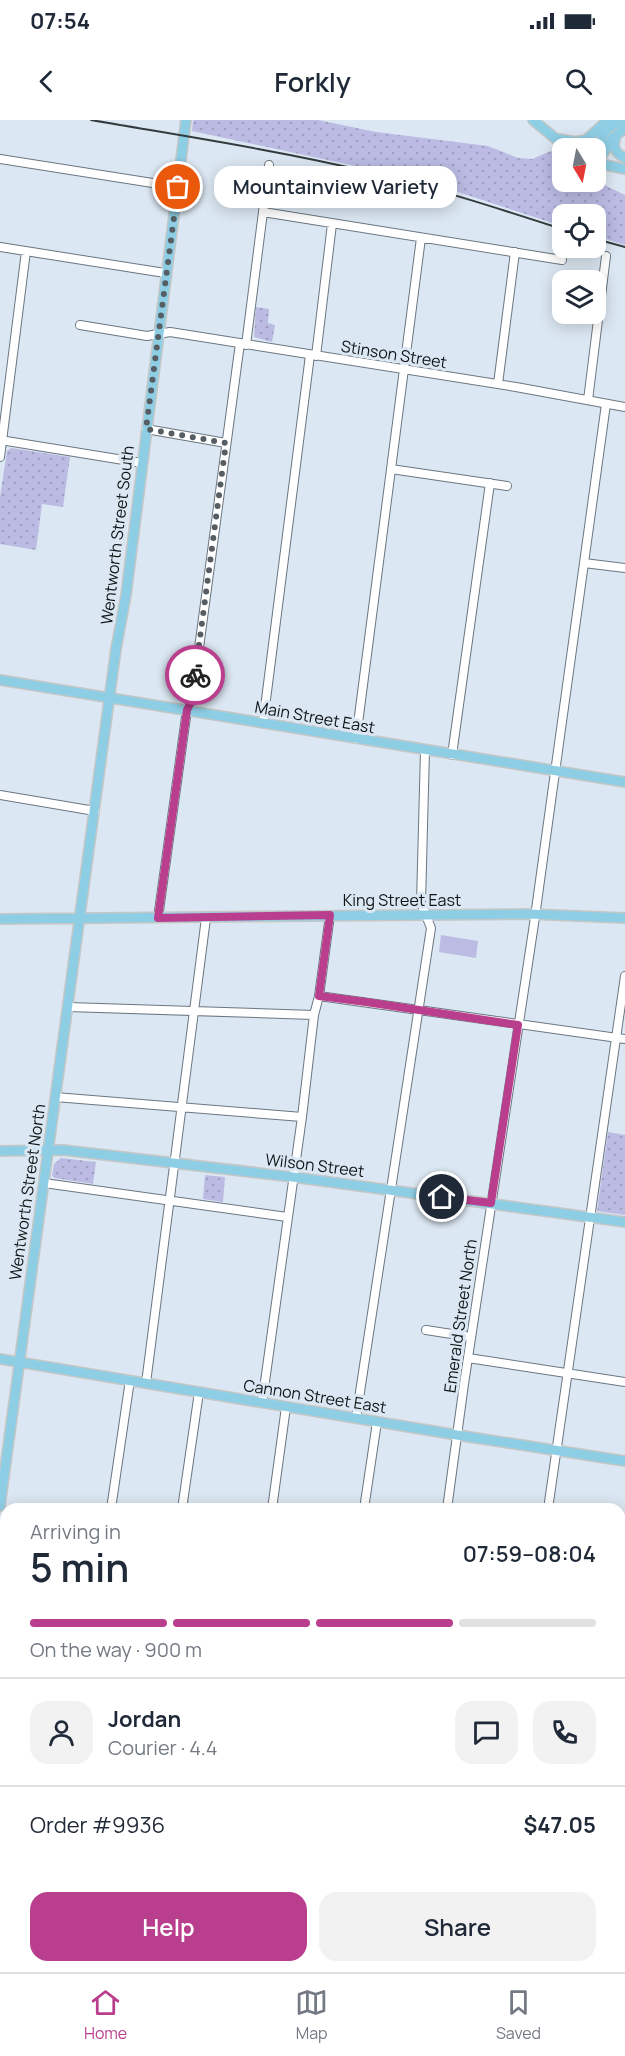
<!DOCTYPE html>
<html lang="en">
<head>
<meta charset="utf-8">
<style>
	:root { --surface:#fff; --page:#f2f2f3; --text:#1f2937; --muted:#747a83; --line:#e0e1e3; --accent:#ba3e8e }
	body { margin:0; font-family:Manrope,sans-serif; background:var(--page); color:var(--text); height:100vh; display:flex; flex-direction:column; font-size:22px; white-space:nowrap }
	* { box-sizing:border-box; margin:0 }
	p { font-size:20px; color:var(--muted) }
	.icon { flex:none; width:33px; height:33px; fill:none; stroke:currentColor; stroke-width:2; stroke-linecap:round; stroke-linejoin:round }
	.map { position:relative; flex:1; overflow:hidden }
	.drawer { position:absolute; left:0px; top:1383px; width:626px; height:470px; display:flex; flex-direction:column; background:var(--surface); border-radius:18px 18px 0 0; box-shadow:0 3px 15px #0003 }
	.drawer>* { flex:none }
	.needle { width:39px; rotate:170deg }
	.controls { position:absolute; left:552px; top:18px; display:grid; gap:12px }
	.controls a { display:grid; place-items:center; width:54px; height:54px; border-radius:12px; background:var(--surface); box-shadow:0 3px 15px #0003; font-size:30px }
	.pin { position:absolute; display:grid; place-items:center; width:51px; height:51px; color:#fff; margin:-26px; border:3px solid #fff; border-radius:50%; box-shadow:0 2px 6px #0007 }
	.courier { position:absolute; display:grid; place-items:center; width:60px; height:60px; margin:-30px; border:4px solid #ba3e8e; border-radius:50%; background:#fff; color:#222; box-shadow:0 2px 8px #0007 }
	.bubble { position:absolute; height:42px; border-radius:18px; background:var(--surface); box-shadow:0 3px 15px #0003; font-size:20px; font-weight:600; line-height:42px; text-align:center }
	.overview em { font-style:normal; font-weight:600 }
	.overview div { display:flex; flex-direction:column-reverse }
	.overview { display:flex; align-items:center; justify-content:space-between; height:102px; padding:0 30px }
	h1 { font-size:39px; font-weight:600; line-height:45px }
	.bar { display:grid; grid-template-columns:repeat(4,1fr); gap:9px 6px; align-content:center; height:72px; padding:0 30px }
	.bar i { height:8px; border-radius:4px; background:var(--line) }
	.bar .active { background:var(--accent) }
	.bar p { grid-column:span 4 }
	.line { display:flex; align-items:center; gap:15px; padding:0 30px; border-top:2px solid var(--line) }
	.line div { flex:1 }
	.round { display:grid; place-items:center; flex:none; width:63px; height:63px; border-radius:18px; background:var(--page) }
	.primary-button { display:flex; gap:12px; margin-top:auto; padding:12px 30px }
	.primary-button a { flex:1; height:69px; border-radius:18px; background:var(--accent); color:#fff; font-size:24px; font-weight:600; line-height:69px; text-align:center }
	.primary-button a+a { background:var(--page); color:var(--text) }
	.status { display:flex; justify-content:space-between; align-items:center; height:42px; padding:0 30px; background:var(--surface); direction:ltr }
	.status svg { height:16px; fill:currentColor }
	header { display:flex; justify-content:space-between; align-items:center; height:78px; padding:0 30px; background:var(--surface); font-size:27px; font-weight:600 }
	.tabs { display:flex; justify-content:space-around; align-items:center; height:84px; border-top:2px solid var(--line); background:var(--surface); font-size:16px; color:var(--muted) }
	.tabs a { display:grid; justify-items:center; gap:3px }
	.tabs .active { color:var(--accent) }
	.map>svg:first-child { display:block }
</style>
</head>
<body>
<div class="status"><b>07:54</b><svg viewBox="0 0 49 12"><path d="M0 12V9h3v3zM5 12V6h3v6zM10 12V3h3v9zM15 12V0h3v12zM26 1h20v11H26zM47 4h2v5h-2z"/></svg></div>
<header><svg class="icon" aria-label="back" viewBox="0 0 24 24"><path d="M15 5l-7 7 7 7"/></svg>Forkly<svg class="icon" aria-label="search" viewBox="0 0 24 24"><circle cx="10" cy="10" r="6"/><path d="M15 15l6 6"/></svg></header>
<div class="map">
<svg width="625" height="1852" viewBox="0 0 625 1852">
	<defs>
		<pattern id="park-dots" width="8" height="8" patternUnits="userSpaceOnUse" patternTransform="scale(1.5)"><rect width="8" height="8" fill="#bcbbe4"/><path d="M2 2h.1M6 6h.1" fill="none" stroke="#a0a0c3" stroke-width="1.8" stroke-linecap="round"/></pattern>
	</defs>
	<rect width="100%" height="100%" fill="#dbe7f2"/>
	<path fill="#bcbbe4" d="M441 815 478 821 476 838 439 832Z"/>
	<path fill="url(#park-dots)" d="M193 0H318L376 12 488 26 518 38 532 39 551 31 562 41V62L596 61 625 75V125L596 116V94H562V106L421 60 192 11Z
		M256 187 269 189 268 203 275 205 272 222 254 217Z
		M11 328 70 337 63 387 42 384 36 430 0 424V377L7 331Z
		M608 1012 625 1015V1095L597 1091Z
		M61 1038 96 1042 93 1064 55 1058 52 1056 54 1044Z
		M205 1055 225 1057 223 1082 203 1079Z"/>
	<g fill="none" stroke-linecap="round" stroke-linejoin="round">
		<g stroke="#6b7680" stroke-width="10">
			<path id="minor" d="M0 39 178 67
				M263 92 562 140
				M0 127 165 153
				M80 205 147 216 170 212 516 267 625 287
				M246 225 269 45
				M316 236 332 104
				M498 264 515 132
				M588 280 606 136
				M146 309 226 323
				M0 320 142 343
				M0 337 26 131
				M391 349 507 366
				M584 443 625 448
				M263 603 310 235
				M356 619 421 118
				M452 635 490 363
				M0 675 95 691
				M158 798 187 590 192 580 240 223
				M319 876 625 919
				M68 887 314 895
				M55 977 302 997
				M44 1063 287 1097
				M426 1210 471 1217
				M468 1238 625 1262
				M146 1263 206 798
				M262 1283 302 997 314 895 319 876 330 795
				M356 1298 431 808 421 783 425 630
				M111 1389 130 1260
				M182 1389 199 1272
				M272 1389 286 1287
				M364 1389 377 1302
				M447 1389 464 1264 534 804 606 284
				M548 1389 625 856
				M620 1529 625 1530
				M17 1852V1846
				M94 1852V1846
				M173 1852 174 1846
				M278 1852V1846
				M383 1852 384 1846
				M487 1852 488 1846"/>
		</g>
		<g stroke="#c5c7c7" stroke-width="12">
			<path id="major" d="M533 0 567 28
				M616 16C612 27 615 33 625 38
				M558 19 576 22 586 20 608 0
				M596 43 625 49
				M597 43C597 25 603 3 625 1
				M597 43 613 18 625 8
				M0 560 625 662
				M0 799 529 794 625 798
				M0 1031 63 1030 293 1057 625 1102
				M0 1239 457 1315 625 1341
				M0 1386 116 529 126 475 186 0
				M0 1638 6 1639
				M620 1713 625 1675
				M620 1740 625 1741
				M598 1852 599 1846"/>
		</g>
		<use href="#minor" stroke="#fff" stroke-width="8"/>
		<use href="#major" stroke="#8ecee5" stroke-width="9"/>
		<path stroke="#343b3f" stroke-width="2" d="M91 0C183 16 275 30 365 51 432 67 497 88 562 109
			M596 119 625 127"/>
	</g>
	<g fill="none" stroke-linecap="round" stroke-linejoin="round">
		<path stroke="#565e64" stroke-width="6" stroke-dasharray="0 10.8" d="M178 67 146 309 226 323 195 555"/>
		<path stroke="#ba3e8e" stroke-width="8" d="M195 555 192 580 187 590 158 798 330 795 319 876 366 882 518 905 491 1083 442 1077"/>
	</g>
	<g text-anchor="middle" stroke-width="6" stroke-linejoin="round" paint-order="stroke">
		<g font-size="16" fill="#0f1417" stroke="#dbe7f2">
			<text transform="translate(394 234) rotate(9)" y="6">Stinson Street</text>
			<text transform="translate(117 415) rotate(-83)" y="6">Wentworth Street South</text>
			<text transform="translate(315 597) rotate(10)" y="6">Main Street East</text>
			<text x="402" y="786">King Street East</text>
			<text transform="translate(315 1045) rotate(7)" y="6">Wilson Street</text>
			<text transform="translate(27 1072) rotate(-82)" y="6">Wentworth Street North</text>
			<text transform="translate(460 1196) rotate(-82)" y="6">Emerald Street North</text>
			<text transform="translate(315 1276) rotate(9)" y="6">Cannon Street East</text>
		</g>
	</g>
</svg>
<div class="controls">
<a><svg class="needle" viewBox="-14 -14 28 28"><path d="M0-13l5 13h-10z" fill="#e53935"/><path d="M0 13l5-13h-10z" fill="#747a83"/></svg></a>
<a><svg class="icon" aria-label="locate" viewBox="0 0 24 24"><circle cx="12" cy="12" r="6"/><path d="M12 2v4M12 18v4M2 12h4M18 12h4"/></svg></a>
<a><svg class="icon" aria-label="layers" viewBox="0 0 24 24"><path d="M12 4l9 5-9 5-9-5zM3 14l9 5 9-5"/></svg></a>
</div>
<div class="pin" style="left:178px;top:67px;background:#ea580c"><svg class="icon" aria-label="bag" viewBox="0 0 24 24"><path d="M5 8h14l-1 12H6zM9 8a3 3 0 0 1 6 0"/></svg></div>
<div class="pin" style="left:442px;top:1077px;background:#1f2937"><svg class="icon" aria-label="home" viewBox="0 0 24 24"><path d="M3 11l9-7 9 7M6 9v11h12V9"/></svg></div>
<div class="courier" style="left:195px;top:555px"><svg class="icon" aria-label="bike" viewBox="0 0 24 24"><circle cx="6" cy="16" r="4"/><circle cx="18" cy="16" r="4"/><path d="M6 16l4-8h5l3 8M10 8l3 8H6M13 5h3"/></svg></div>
<div class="bubble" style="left:214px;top:46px;width:243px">Mountainview Variety</div>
<section class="drawer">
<div class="overview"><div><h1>5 min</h1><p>Arriving in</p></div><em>07:59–08:04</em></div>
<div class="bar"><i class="active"></i><i class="active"></i><i class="active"></i><i></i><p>On the way · 900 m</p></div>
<div class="line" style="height:108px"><a class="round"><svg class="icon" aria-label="person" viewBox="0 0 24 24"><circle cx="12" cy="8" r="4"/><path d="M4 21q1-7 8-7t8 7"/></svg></a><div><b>Jordan</b><p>Courier · 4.4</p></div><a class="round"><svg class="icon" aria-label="chat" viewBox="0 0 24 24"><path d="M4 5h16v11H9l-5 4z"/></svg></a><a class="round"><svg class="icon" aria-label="phone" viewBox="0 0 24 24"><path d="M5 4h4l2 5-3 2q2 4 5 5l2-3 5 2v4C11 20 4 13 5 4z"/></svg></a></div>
<div class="line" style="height:78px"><div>Order #9936</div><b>$47.05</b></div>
<div class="primary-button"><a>Help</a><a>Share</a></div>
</section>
</div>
<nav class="tabs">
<a class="active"><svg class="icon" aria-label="home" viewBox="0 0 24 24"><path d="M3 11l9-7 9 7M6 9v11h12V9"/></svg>Home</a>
<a><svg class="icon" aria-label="map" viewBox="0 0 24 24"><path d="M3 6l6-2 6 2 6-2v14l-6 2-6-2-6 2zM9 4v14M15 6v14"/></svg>Map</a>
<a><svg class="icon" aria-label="saved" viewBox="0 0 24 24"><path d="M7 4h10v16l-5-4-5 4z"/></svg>Saved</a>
</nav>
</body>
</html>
